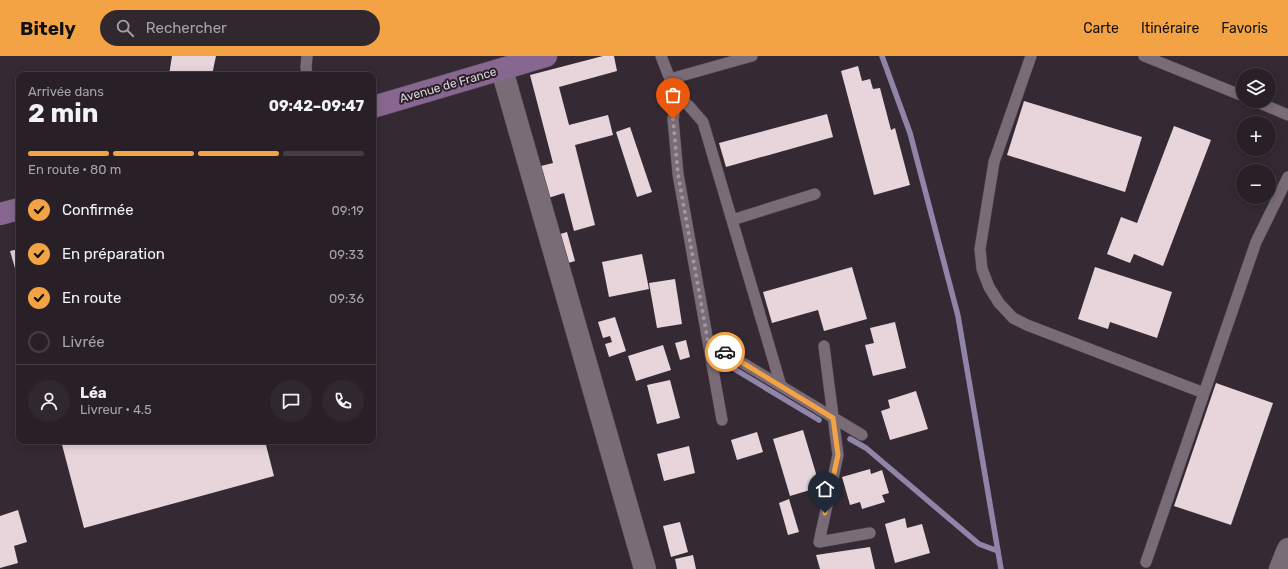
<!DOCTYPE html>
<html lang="fr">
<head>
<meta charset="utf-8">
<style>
	:root { --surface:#282026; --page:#30282e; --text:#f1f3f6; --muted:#a5a3a7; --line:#443e43; --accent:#f4a344 }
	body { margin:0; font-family:Rubik,sans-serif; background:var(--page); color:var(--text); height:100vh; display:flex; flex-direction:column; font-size:15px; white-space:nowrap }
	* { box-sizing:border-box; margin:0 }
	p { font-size:13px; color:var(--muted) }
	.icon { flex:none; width:22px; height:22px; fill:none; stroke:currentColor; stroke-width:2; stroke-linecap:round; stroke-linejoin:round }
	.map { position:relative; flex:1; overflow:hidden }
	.drawer { position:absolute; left:16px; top:16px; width:360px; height:372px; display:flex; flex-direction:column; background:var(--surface); border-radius:8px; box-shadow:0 2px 10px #0003,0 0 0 1px var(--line) }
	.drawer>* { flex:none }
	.buttons { position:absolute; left:1236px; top:12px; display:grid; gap:8px }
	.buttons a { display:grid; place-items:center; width:40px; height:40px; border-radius:50%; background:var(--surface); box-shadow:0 2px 10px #0003,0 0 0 1px var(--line); font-size:20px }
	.pin { position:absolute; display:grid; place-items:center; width:34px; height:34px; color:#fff; margin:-41px -17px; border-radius:50% 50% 50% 0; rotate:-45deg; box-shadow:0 0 4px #0007 }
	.pin .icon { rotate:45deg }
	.courier { position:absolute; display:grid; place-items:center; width:40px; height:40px; margin:-20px; border:3px solid #f4a344; border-radius:50%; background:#fff; color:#222; box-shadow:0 1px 5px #0007 }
	.head em { font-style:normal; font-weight:700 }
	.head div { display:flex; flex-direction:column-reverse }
	.head { display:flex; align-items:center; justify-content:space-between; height:68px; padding:0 12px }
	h1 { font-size:26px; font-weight:700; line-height:30px }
	.bar { display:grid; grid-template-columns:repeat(4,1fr); gap:6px 4px; align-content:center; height:48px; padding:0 12px }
	.bar i { height:5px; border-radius:3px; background:var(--line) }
	.bar .selected { background:var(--accent) }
	.bar p { grid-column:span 4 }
	.line { display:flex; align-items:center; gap:10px; padding:0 12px; border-top:1px solid var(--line) }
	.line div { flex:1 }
	.round { display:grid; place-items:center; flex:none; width:42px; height:42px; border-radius:21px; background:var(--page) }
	ol { padding:0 12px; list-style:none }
	li { display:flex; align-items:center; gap:12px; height:44px }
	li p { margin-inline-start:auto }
	li .icon { padding:4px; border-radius:50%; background:var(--accent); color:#111; stroke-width:4 }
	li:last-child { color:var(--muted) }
	li i { width:22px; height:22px; border:2px solid var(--line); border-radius:50% }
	header { display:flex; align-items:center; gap:24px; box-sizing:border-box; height:56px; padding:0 20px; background:var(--accent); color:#111 }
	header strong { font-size:19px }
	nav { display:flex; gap:22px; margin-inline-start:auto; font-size:14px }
	.search { width:280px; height:36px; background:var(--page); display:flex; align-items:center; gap:10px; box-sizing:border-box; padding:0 14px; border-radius:22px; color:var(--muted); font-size:15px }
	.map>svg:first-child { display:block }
</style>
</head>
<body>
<header>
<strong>Bitely</strong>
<div class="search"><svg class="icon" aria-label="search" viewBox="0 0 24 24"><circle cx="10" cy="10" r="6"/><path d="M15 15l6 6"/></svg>Rechercher</div>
<nav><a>Carte</a><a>Itinéraire</a><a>Favoris</a></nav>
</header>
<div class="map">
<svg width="1288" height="513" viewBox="0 0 1288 513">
	<rect width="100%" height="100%" fill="#352a33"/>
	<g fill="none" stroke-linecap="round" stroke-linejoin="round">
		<path stroke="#9085a9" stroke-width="5.5" d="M882 0 910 77 958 260 1001 513
			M726 308 819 364
			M850 383 866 392 979 488 998 495"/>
	</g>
	<path fill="#e8d5dc" d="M172 0H216L212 19H169Z
		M603 0H614L617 15 559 31 569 69 608 59 613 79 575 89 595 169 574 175 564 137 545 143 537 111 553 107 530 19Z
		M858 10 862 25 870 23 873 33 880 32 891 74 895 72 910 129 874 139 841 15Z
		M1024 45 1142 81 1125 136 1007 99Z
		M827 58 833 81 726 111 719 87Z
		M1174 70 1211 84 1163 210 1134 198 1130 207 1107 198 1121 161 1137 167Z
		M630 71 652 136 637 141 616 76Z
		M567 176 575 205 565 208 557 179Z
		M19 193V226L10 195Z
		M642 198 649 233 609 241 602 206Z
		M852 211 867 263 824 275 818 254 772 267 763 236Z
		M1095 211 1172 236 1157 282 1110 266 1108 273 1078 263Z
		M675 223 682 268 657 272 649 227Z
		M615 261 626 295 609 301 605 288 612 286 610 280 603 282 598 266Z
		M895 266 906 312 873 320 865 289 874 287 870 272Z
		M686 284 690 301 680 304 675 287Z
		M663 289 671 314 636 325 628 300Z
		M670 324 680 362 657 368 647 329Z
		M1216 327 1273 347 1231 469 1174 450Z
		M916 335 928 373 890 384 881 355 890 352 888 344Z
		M803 374 820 431 790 440 773 383Z
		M757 376 763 396 737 404 731 384Z
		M61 385H265L274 420 84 472Z
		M689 390 695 417 664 425 657 398Z
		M870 413 871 418 882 414 889 437 882 439 885 446 862 453 860 446 850 449 842 421Z
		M789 443 799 476 788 479 779 447Z
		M18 454 27 486 14 490 18 507 0 512V460Z
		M905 462 907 472 922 468 930 497 895 507 885 468Z
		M680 466 688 496 671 501 663 470Z
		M870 491 875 513H820L816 499Z
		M693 499 696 513H677L675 503Z"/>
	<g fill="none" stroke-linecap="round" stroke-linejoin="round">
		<g stroke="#4f454d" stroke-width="12">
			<path id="service" d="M307 0 306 11 307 19
				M661 0 677 41 673 63 678 118 722 364
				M1031 0 994 106 980 193 982 213 989 231 999 247 1013 262 1027 269 1204 337
				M1144 0 1243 40
				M670 23 752 0
				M677 41 689 50 703 66 781 330
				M1255 45 1288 59
				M732 164 815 138
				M708 286 862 379
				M824 290 838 399 819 486 870 477
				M1146 506 1256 186 1288 121"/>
		</g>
		<g stroke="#4f454d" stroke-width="23">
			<path id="minor" d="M502 14 645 513
				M1280 513 1288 493"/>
		</g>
		<g stroke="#4f454d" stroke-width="23">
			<path id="secondary" d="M373 51 546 0
				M0 158 19 153"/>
		</g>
		<use href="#service" stroke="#7a6c77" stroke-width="11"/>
		<use href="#minor" stroke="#7a6c77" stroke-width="22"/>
		<use href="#secondary" stroke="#87678f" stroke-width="22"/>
	</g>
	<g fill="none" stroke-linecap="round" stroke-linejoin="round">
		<path stroke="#a299a0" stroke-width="4" stroke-dasharray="0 7.2" d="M673 63 678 118 708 286 725 296"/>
		<path stroke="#f4a344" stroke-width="5" d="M725 296 833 362 838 399 825 457"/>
	</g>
	<g text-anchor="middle" stroke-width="4" stroke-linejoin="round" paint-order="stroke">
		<g font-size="12" fill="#dcd5db" stroke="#2b2029">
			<text transform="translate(448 29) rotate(-16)" y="4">Avenue de France</text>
		</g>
	</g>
</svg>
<div class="buttons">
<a><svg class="icon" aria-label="layers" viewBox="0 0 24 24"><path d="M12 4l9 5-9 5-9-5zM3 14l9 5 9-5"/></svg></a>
<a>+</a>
<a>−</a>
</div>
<div class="pin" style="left:673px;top:63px;background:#ea580c"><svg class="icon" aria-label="bag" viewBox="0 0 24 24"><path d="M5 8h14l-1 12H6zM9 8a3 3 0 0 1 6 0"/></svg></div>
<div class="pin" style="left:825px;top:457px;background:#1f2937"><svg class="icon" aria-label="home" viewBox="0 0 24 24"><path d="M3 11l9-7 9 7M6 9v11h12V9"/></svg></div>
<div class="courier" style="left:725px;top:296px"><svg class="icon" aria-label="car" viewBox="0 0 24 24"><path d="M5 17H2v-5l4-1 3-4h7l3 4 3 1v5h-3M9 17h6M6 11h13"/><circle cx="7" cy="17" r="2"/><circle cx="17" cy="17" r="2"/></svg></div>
<section class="drawer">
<div class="head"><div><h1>2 min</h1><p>Arrivée dans</p></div><em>09:42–09:47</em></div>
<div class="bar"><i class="selected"></i><i class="selected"></i><i class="selected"></i><i></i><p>En route · 80 m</p></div>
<ol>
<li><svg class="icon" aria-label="check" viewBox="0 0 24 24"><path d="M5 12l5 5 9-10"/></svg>Confirmée<p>09:19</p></li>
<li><svg class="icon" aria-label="check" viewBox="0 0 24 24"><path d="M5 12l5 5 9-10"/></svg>En préparation<p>09:33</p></li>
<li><svg class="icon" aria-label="check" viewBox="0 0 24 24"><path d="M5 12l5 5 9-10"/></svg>En route<p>09:36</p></li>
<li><i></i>Livrée</li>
</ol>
<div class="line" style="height:72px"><a class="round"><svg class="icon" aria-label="person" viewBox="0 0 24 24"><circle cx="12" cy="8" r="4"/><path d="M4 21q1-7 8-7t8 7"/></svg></a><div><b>Léa</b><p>Livreur · 4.5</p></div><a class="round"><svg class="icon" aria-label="chat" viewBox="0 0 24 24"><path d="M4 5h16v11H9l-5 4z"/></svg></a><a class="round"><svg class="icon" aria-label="phone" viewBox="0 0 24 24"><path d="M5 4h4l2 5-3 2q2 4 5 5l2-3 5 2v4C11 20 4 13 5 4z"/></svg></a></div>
</section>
</div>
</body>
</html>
